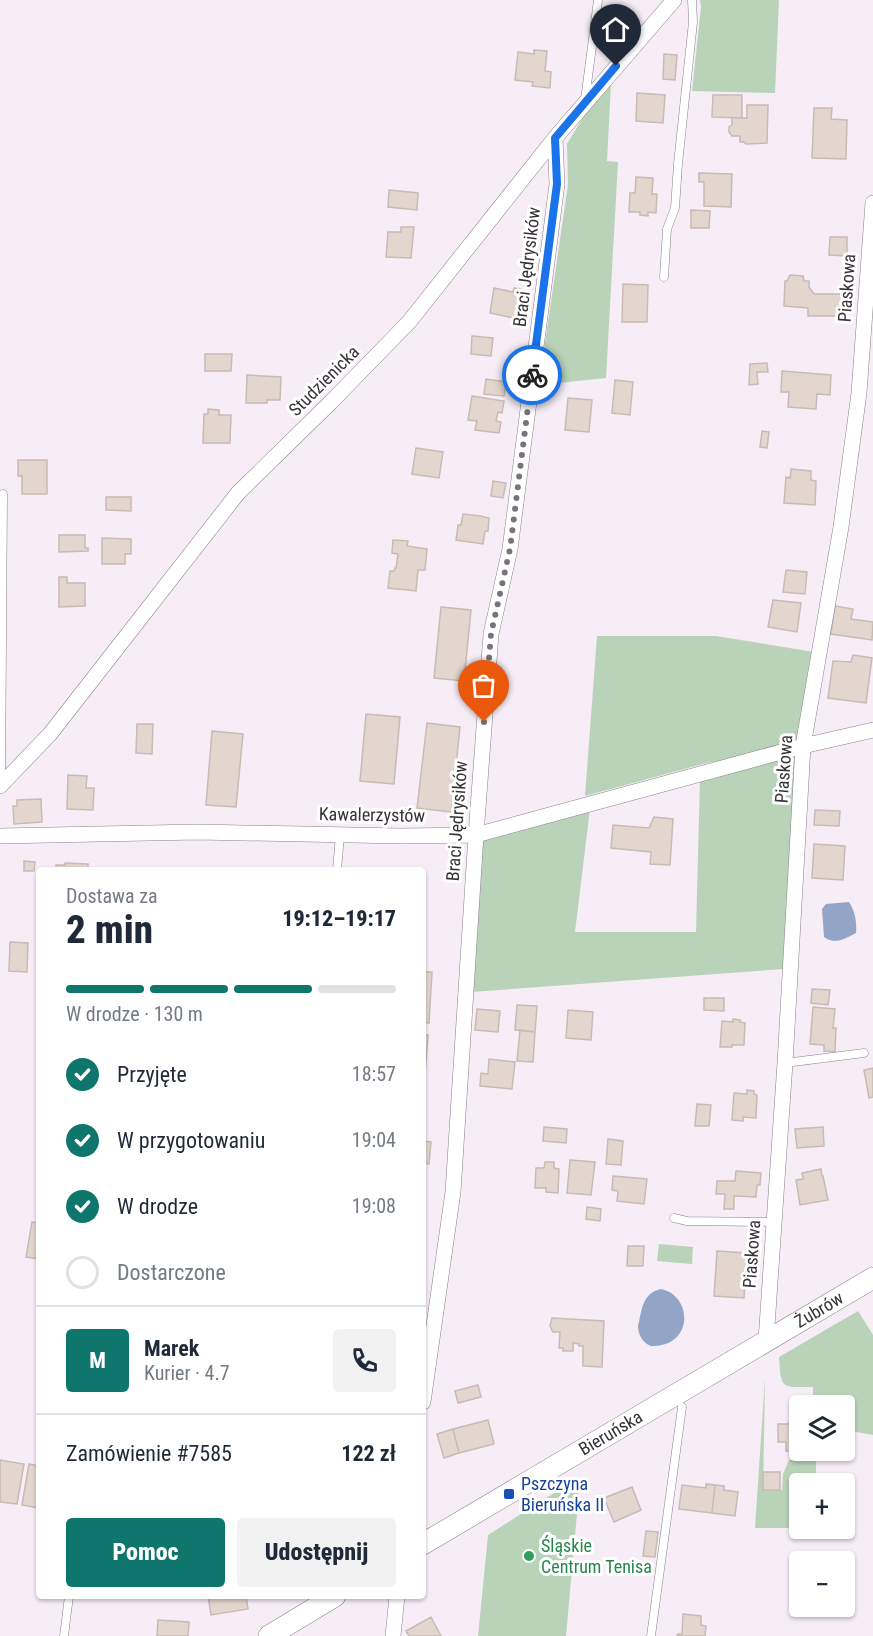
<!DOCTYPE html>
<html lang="pl">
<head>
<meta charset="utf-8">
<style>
	:root { --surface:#fff; --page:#f2f2f3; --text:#1f2937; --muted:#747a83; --line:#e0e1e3; --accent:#0f766e }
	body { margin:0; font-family:"Roboto Condensed",sans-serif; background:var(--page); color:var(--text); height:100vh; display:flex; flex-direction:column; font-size:22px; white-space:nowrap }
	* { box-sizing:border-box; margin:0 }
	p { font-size:20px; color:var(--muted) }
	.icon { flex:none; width:33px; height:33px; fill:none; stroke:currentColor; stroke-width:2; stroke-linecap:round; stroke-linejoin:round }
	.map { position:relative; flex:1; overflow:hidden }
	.drawer { position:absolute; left:36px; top:867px; width:390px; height:732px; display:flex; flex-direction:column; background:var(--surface); border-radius:6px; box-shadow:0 2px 4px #0004 }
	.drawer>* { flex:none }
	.buttons { position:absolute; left:789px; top:1395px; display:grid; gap:12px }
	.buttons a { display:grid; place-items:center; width:66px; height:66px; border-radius:6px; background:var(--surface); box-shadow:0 2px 4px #0004; font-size:30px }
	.pin { position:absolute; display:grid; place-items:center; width:51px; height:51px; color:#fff; margin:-62px -26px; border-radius:50% 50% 50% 0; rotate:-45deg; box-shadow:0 0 6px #0007 }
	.pin .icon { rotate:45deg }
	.courier { position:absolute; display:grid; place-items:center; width:60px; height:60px; margin:-30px; border:4px solid #1a73e8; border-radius:50%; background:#fff; color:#222; box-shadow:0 2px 8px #0007 }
	.head em { font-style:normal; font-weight:800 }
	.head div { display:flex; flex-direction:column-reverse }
	.head { display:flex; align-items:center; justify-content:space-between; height:102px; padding:0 30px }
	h1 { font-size:39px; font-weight:800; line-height:45px }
	.bar { display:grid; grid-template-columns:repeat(4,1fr); gap:9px 6px; align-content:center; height:72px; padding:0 30px }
	.bar i { height:8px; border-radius:4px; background:var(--line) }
	.bar .current { background:var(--accent) }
	.bar p { grid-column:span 4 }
	.line { display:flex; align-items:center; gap:15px; padding:0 30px; border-top:2px solid var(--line) }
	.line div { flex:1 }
	.round { display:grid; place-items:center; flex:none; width:63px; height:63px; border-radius:6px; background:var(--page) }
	ol { padding:0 30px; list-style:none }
	li { display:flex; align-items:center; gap:18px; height:66px }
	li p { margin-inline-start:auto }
	li .icon { padding:6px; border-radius:50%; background:var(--accent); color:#fff; stroke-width:4 }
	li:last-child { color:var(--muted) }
	li i { width:33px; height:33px; border:3px solid var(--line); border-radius:50% }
	.primary-button { display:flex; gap:12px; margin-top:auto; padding:12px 30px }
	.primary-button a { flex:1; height:69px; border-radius:6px; background:var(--accent); color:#fff; font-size:24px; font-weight:800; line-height:69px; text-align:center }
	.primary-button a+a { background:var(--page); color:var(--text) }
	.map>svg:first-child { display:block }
</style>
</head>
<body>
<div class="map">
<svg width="873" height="1636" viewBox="0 0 873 1636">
	<rect width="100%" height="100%" fill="#f6edf7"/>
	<path fill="#b9d3b9" d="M700 0H779L775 93 692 91 701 7Z
		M611 84 607 161 618 162 606 378 539 385 568 184 567 144 594 99Z
		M597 636H716L814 652 799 744 703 764 585 796Z
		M797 752 784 969 472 992 480 839 590 809 575 932H696L700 779Z
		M659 1244 693 1247 692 1264 657 1261Z
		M858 1311 873 1335V1435L857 1432 849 1434 848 1449 845 1454 816 1452V1483L800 1484 799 1528H755L765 1378 763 1490H782L783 1474 789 1460H806L809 1451 844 1450V1406L813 1405V1387C781 1387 781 1390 779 1357Z
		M580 1480 566 1636H478L488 1535 549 1496Z"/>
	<path fill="#93a5c6" d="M849 902C855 911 857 922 856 933 844 939 835 945 824 937L822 909 826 904Z
		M661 1289C694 1296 693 1348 651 1346 643 1343 638 1335 638 1326 642 1310 642 1293 661 1289Z"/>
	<path fill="#e2d6cf" stroke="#c7bbb5" stroke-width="1.5" d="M534 50 547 51 545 71 551 72 550 88 532 86 533 82 515 80 518 52 534 54Z
		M664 54 677 55 675 80 663 79Z
		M637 93 665 95 663 123 636 121Z
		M713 95H742V118L712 117Z
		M747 105H768L767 143 746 144 744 142H740V136H732L729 132V127L732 125V118H747Z
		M814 108H832L831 119 847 120 846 159 812 158Z
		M699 173 732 174 731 207 704 206V182H699Z
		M636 177 653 178 652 194H657L656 213 648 212V216L640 215V212H629L630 193H635Z
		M389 190 418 193 417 210 388 207Z
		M691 210 710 211 709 228H691Z
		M401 227H414L411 258 386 257 388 232H401Z
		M830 237H847V256L829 255Z
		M790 275 803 276 804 281H809V287L814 294H842L841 316H808V308L784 306 785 281H787Z
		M623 284 648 285 647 322H622Z
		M494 288 513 292 514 288 524 290 523 294 528 295 527 307 521 306 518 319 490 313Z
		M472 336 493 338 491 356 471 354Z
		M205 354H232L231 371H205Z
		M767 363 768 372H757L758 384 749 385 750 364Z
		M782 371 831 375 830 395 817 394 816 409 788 407 789 392H781Z
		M247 375 281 377 280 400H267V403H246Z
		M486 379 506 382 504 396 484 394Z
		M615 380 633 382 630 415 612 413Z
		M472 396 504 401 502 413 498 412 496 421 501 422 499 433 475 430 477 421 468 420Z
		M568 398 592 400 589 432 565 430Z
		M208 409 219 410V415H231L230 443H203L204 414H208Z
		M762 431 769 432 767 448 760 447Z
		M416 448 443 452 439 478 412 474Z
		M18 460H47V494H22V476H18Z
		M791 469 811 471V480L816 481 815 505 784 503 786 477 790 478Z
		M493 481 506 483 503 498 491 496Z
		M106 497H131V511L106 510Z
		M463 514 480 516 489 518 488 531H485L483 544 456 540 458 525H461Z
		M59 535H85V548H88V551L59 552Z
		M102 538 131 539V554H125V564H102Z
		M393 540 408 541 407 546 427 549 425 570H418L416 591 388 588 390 571H394L395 568H396L398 554 392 553Z
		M786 570 807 572 805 594 783 592Z
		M59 577H67V583H85V606L59 607Z
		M773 600 801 603 797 632 768 627Z
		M835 606 853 609 851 619 873 622 872 640 831 634Z
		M441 607 471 610 464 681 434 678Z
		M853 655 872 658 866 703 828 698 833 661 851 662Z
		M366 714 400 717 394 784 360 781Z
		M427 723 460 727 451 812 417 808Z
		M137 724H153L152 754 136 753Z
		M212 731 243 734 236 807 206 805Z
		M68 775 87 776 86 788H94L93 810 67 809Z
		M41 799 42 822 14 824 13 806H17V800Z
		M815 810 840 811 839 826 814 825Z
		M654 817 673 819 670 865 650 864 651 852 611 848 613 825 649 828Z
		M814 844 845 846 843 880 812 878Z
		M24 861 35 862 34 871H24Z
		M65 863 88 864V870H56V865H65Z
		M10 942 28 943 27 972 9 971Z
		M423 972H432L429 1023 423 1022Z
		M812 989 830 990 828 1005 811 1003Z
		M704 998H724V1011L704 1010Z
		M517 1005 537 1006 535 1032 515 1030Z
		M813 1007 835 1009 833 1028H836L835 1052 824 1051V1045L810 1044Z
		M477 1009 500 1011 498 1032 475 1030Z
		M568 1010 593 1012 591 1040 566 1038Z
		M733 1019 740 1020V1022L745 1023 744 1045H732V1047H720L722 1021 733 1022Z
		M520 1030 535 1032 533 1062 517 1061Z
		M423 1035H428L424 1089H423Z
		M489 1059 515 1062 512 1089 480 1086 481 1073 488 1074Z
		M873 1068V1097L869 1098 864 1070Z
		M747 1090 754 1091V1094L757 1095 756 1118 743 1117V1121L732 1120 734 1093 747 1094Z
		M697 1104 711 1105 709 1126H695Z
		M544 1127 567 1129 566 1143 543 1141Z
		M823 1127 824 1146 797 1148 795 1129Z
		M608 1139 623 1141 621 1165 606 1164Z
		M423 1141 431 1142 429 1164 425 1163 424 1175H423Z
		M570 1160 595 1162 591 1195 567 1193Z
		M545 1162H554V1168L559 1169 558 1193 546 1192V1188H535L536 1168H544Z
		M821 1169 822 1176H823L828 1200 800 1205 796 1180 803 1179 802 1173Z
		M736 1171 761 1173 760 1185H757L756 1197 734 1196V1209H724L725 1194H716L717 1181H735Z
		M613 1176 647 1179 644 1204 617 1201 618 1191 612 1190Z
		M587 1207 601 1209 600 1221 586 1219Z
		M32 1222 39 1223V1259L26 1257Z
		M628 1246H644L643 1266H627Z
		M717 1251 747 1253 744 1298 714 1296Z
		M552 1318 604 1321 602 1367 583 1366V1346H579V1344L573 1343V1351H563V1348H559L560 1332H553L550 1326Z
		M478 1385 481 1397 458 1403 455 1391Z
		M790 1418H795L800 1421V1450L809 1451H786V1442H778V1424H789Z
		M488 1420 494 1444 459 1453 453 1429Z
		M453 1429 459 1453 444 1458 437 1434Z
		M0 1460 24 1464 17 1504 0 1502Z
		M29 1464 39 1466V1508L22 1505Z
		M763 1472H780V1490H763Z
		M706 1484 715 1485 712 1513 679 1509 682 1485 706 1488Z
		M715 1485 724 1486V1490L738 1492 735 1516 712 1513Z
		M632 1487 641 1510 614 1522 604 1498Z
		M646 1531 658 1532 655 1557 643 1556Z
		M208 1596H246L248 1609 211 1615Z
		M683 1614 701 1616V1625L706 1626 705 1636H677L678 1634H682Z
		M431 1617 441 1636H409L406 1631Z
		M158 1620 189 1622 188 1636H157Z"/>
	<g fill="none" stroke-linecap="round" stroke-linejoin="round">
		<g stroke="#88818a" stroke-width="9">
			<path id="service" d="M585 100 598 0
				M664 277 667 229 675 208 678 164 693 22 692 0
				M1 784 3 494
				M337 870 340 835
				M785 1063 864 1053
				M674 1218 687 1221 773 1222
				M64 1636 69 1596
				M651 1636 682 1407"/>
		</g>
		<g stroke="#88818a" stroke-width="16">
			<path id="minor" d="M0 786 50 734 238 493 331 402 409 322 555 138 674 0
				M0 836 198 832 401 836 476 835 803 746 873 730
				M766 1341 785 1063 803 746 841 527 859 393 873 203
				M423 1402 453 1192 476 835 491 634 510 549 557 184 555 138
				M393 1636 397 1596"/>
		</g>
		<g stroke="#88818a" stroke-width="22">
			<g id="secondary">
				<path id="s1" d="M423 1544 873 1278"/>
				<path d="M269 1636 335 1596"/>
			</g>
		</g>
		<use href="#service" stroke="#fff" stroke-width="8"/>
		<use href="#minor" stroke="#fff" stroke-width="15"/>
		<use href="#secondary" stroke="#fff" stroke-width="21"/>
	</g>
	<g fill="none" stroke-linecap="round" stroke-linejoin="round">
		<path stroke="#79747a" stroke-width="6" stroke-dasharray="0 10.8" d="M484 722 491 634 510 549 532 375"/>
		<path stroke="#1a73e8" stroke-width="8" d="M532 375 557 184 555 138 616 66"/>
	</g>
	<rect fill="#1a4fb4" stroke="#fff" stroke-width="2" x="503" y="1488" width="12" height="12" rx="3"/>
	<circle fill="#2e9e5b" stroke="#fff" stroke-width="2" cx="529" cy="1556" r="6"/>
	<g text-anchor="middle" stroke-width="6" stroke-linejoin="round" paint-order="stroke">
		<g font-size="18" fill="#363337" stroke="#fff">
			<text transform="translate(527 267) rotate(-83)" y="6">Braci Jędrysików</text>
			<text transform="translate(847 288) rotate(-86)" y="6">Piaskowa</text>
			<text transform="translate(324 381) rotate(-45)" y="6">Studzienicka</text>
			<text transform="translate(784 769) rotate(-86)" y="6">Piaskowa</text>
			<text transform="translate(372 815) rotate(1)" y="6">Kawalerzystów</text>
			<text transform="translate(457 821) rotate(-86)" y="6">Braci Jędrysików</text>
			<text transform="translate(752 1254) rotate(-86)" y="6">Piaskowa</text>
			<text dy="6" stroke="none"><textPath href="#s1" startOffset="460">Żubrów</textPath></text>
			<text dy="6" stroke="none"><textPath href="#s1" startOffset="218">Bieruńska</textPath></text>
		</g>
		<g font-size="18" fill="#164399" stroke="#fff" text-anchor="start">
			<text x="521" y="1490">Pszczyna<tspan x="521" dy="21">Bieruńska II</tspan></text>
		</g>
		<g font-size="18" fill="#27864d" stroke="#fff" text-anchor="start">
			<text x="541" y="1552">Śląskie<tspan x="541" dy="21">Centrum Tenisa</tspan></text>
		</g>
	</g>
</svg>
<div class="buttons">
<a><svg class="icon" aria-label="layers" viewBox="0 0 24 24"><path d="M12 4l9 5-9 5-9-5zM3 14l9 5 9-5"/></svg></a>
<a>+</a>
<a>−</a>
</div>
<div class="pin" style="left:484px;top:722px;background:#ea580c"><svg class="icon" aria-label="bag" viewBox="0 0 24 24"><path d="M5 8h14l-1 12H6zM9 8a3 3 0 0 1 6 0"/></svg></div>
<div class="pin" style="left:616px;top:66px;background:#1f2937"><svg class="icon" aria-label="home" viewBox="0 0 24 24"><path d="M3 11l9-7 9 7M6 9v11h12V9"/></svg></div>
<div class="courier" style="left:532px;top:375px"><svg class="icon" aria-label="bike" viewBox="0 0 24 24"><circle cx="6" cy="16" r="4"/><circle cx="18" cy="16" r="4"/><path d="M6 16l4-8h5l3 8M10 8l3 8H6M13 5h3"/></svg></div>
<section class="drawer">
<div class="head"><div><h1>2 min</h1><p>Dostawa za</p></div><em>19:12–19:17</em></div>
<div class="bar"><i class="current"></i><i class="current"></i><i class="current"></i><i></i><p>W drodze · 130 m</p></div>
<ol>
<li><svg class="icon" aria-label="check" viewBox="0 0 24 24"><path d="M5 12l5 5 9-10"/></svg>Przyjęte<p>18:57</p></li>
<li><svg class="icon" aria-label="check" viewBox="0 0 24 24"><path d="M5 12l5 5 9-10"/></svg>W przygotowaniu<p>19:04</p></li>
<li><svg class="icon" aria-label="check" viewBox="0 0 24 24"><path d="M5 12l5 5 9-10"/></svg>W drodze<p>19:08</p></li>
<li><i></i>Dostarczone</li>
</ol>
<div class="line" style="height:108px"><b class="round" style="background:var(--accent);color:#fff">M</b><div><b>Marek</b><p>Kurier · 4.7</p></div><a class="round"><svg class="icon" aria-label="phone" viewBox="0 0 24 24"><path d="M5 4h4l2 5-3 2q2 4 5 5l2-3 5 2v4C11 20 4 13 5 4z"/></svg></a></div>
<div class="line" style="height:78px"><div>Zamówienie #7585</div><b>122 zł</b></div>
<div class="primary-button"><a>Pomoc</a><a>Udostępnij</a></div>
</section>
</div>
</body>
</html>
